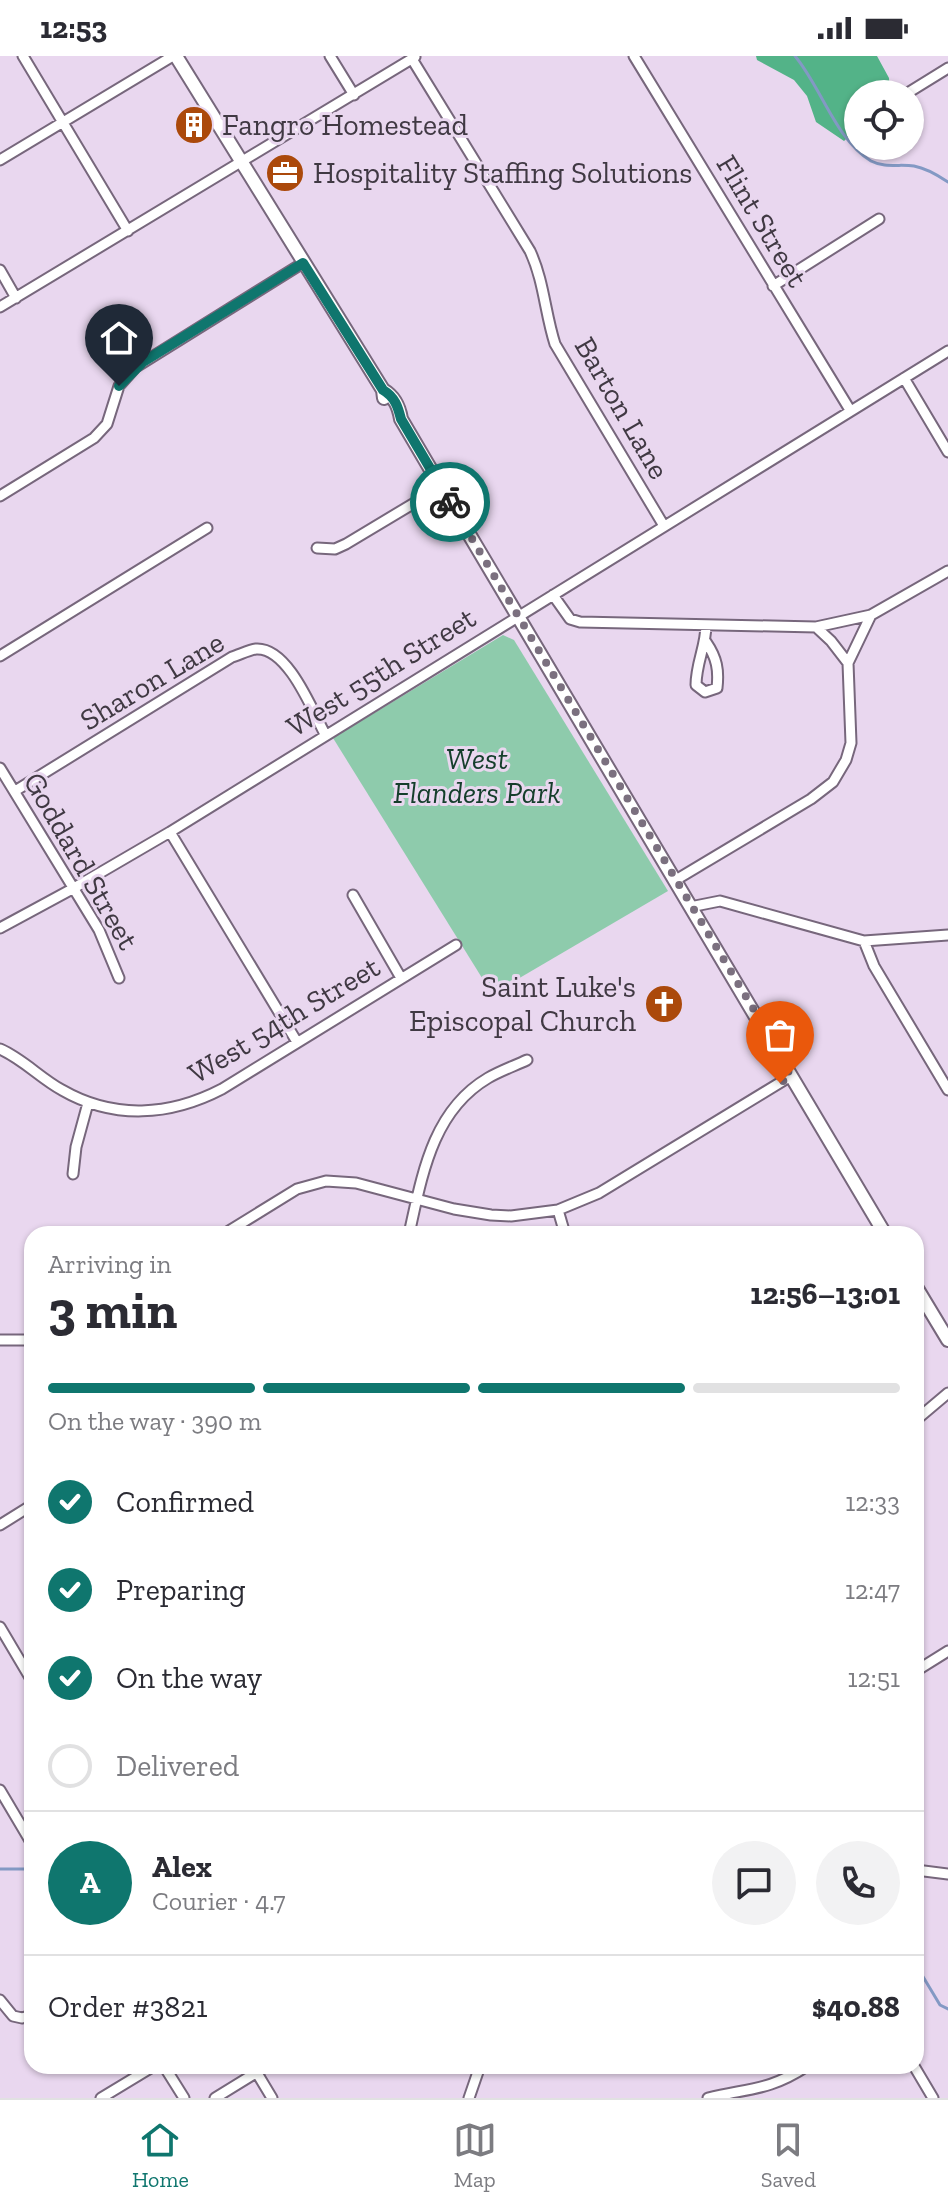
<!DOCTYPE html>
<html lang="en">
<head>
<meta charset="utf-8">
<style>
	:root { --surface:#fff; --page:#f2f2f3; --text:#2b2b33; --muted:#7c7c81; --line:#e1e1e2; --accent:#0f766e }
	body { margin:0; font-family:"Zilla Slab",serif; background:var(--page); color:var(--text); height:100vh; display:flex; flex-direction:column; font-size:30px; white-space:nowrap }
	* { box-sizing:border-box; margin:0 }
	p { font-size:26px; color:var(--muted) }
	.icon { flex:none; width:44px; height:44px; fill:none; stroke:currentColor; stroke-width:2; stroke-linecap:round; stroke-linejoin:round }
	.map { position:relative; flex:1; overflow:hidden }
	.sheet { position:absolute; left:24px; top:1170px; width:900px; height:848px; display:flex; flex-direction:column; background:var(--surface); border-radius:24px; box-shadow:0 2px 6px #0004 }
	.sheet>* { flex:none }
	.buttons { position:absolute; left:844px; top:24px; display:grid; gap:16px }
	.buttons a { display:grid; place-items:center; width:80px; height:80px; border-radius:50%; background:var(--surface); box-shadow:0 2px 6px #0004; font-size:40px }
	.pin { position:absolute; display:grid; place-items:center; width:68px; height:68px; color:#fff; margin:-82px -34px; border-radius:50% 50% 50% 0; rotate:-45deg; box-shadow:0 0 8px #0007 }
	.pin .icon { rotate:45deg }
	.courier { position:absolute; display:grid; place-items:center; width:80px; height:80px; margin:-40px; border:6px solid #0f766e; border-radius:50%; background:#fff; color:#222; box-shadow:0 2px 10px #0007 }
	.head em { font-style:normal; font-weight:700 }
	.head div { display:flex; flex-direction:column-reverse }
	.head { display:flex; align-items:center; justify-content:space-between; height:136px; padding:0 24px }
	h1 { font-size:52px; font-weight:700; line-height:60px }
	.bar { display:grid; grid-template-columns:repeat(4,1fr); gap:12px 8px; align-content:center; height:96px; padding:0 24px }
	.bar i { height:10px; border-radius:6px; background:var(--line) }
	.bar .selected { background:var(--accent) }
	.bar p { grid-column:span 4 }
	.line { display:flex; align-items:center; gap:20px; padding:0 24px; border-top:2px solid var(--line) }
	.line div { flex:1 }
	.round { display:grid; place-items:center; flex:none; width:84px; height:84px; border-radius:42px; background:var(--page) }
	ol { padding:0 24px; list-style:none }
	li { display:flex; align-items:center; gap:24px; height:88px }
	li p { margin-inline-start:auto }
	li .icon { padding:8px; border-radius:50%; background:var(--accent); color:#fff; stroke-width:4 }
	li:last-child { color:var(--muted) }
	li i { width:44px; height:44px; border:4px solid var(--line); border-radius:50% }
	.status { display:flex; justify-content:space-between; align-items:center; height:56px; padding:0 40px; background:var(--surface); direction:ltr }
	.status svg { height:22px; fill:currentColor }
	.menu { display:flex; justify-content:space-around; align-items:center; height:112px; border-top:2px solid var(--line); background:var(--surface); font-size:22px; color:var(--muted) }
	.menu a { display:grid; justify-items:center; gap:4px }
	.menu .selected { color:var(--accent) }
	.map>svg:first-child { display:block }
</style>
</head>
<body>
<div class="status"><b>12:53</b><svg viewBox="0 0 49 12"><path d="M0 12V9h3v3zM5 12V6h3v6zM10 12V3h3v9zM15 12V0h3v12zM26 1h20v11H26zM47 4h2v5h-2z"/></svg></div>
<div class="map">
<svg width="948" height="2042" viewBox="0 0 948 2042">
	<rect width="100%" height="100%" fill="#e9d7ef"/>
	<path fill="#8ecbac" d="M503 579 514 584 668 835 492 938 333 682Z"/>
	<path fill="#53b388" d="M756 0H877L889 22 890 38H858V72L844 85 816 66 807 40 794 24 757 4Z"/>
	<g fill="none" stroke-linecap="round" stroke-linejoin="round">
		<path stroke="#8399c4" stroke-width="3" d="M795 0C821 31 836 84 871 105 884 112 901 108 914 110 925 112 939 120 948 126
			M0 1813H25
			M916 1909 940 1949 948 1953"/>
		<g stroke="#77677c" stroke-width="13">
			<path id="minor" d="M23 0 128 175
				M330 0 354 39
				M634 0 850 354
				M412 3 530 195C544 225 545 257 555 288L664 470
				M906 38 948 12
				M0 104 173 0
				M0 214 16 242
				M773 230 879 163
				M0 251 415 1
				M904 322 948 396
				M0 440 94 382 107 368 119 330 136 311 303 207
				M317 492 335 493 346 488 441 431
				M553 539 570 563 580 566 816 571 871 559
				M816 571 831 585 848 607
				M706 586C717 602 719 614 717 632L705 636 696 629C696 607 706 590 706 569
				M0 600 207 472
				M0 712 99 874 119 922
				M15 735 232 601C239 599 249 594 256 593 288 591 312 654 325 678
				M170 776 297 986
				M674 825 811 743 833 726 846 704 851 687 848 607 871 559 948 515
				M353 839 401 922
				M690 851 720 845 864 885 948 879
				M0 872 74 832 170 776 948 295
				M864 885 874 910 948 1034
				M0 993C23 1003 40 1022 62 1034 114 1064 170 1060 222 1033L456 889
				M73 1118 76 1091 88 1047
				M558 1154 565 1178
				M224 1178 297 1133 326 1125 356 1127 454 1153 491 1159 511 1160 558 1154 599 1137 791 1020
				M409 1178C422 1120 432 1055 488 1022 500 1015 514 1010 527 1004
				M0 1284H32
				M916 1364 948 1337
				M0 1469 32 1449
				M0 1571 32 1625
				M916 1615 948 1595
				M0 1734 32 1788
				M916 1814 948 1818
				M0 1944 13 1960 22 1962 32 1959
				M164 2010 184 2042
				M914 2010 933 2042
				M257 2017 272 2042
				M101 2042 154 2010
				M215 2042 267 2010
				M469 2042 480 2010
				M708 2042C749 2032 769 2035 807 2010"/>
		</g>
		<g stroke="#77677c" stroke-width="16">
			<path id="major" d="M176 0 383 334 384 342
				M383 334C395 341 399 351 401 363L441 431 885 1178
				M916 1231 948 1284"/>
		</g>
		<use href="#minor" stroke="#fff" stroke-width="9"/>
		<use href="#major" stroke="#fff" stroke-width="12"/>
	</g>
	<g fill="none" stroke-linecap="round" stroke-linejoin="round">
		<path stroke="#7b707f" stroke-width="8" stroke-dasharray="0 14.4" d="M450 446 757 959 791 1020 780 1027"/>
		<path stroke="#0f766e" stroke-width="10" d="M119 330 143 306 303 207 383 334C395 341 398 351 401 363L450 446"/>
	</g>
	<defs>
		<g id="building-disc" transform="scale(2)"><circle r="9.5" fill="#ab490b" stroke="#e9d7ef"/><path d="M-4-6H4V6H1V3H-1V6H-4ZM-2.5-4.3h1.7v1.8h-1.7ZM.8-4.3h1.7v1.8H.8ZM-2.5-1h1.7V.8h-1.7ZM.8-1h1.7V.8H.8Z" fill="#fff"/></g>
		<g id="office-disc" transform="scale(2)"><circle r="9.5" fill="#ab490b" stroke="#e9d7ef"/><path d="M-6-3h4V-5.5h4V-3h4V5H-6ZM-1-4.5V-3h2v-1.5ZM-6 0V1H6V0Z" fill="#fff"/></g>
		<g id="church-disc" transform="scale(2)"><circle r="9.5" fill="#ab490b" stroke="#e9d7ef"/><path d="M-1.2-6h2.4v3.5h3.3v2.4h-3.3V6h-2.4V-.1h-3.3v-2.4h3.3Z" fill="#fff"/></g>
	</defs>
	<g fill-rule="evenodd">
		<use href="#building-disc" x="194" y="69"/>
		<use href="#office-disc" x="285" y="117"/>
		<use href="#church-disc" x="664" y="948"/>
	</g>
	<g text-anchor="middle" stroke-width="6" stroke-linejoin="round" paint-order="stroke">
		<g font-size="30" fill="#403943" stroke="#e9d7ef" text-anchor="start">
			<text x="222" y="79">Fangro Homestead</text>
			<text x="313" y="127">Hospitality Staffing Solutions</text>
			<text x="636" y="941" text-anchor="end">Saint Luke's<tspan x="636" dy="34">Episcopal Church</tspan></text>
		</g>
		<g font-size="30" fill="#403943" stroke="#e9d7ef">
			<text transform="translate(762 165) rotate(59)" y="10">Flint Street</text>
			<text transform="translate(622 352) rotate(60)" y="10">Barton Lane</text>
			<text transform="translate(381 616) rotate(-32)" y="10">West 55th Street</text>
			<text transform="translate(152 625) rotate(-31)" y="10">Sharon Lane</text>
			<text transform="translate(81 805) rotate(60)" y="10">Goddard Street</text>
			<text transform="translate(284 964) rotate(-31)" y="10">West 54th Street</text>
		</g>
		<g font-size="30" font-style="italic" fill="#143e2b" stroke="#e9d7ef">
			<text x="477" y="713">West<tspan x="477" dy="34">Flanders Park</tspan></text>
		</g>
	</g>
</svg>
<div class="buttons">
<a><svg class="icon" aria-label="locate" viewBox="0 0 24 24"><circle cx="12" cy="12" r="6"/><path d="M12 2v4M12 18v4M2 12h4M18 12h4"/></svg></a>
</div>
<div class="pin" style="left:780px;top:1027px;background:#ea580c"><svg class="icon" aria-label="bag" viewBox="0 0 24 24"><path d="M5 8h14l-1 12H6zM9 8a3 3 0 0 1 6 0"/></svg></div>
<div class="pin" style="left:119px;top:330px;background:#1f2937"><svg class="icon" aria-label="home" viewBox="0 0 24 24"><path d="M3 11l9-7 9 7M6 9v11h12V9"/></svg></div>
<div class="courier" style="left:450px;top:446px"><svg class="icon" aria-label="bike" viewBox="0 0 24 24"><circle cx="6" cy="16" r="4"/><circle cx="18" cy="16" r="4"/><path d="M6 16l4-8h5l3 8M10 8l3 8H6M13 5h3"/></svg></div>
<section class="sheet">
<div class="head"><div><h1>3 min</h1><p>Arriving in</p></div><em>12:56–13:01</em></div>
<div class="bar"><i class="selected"></i><i class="selected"></i><i class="selected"></i><i></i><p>On the way · 390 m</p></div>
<ol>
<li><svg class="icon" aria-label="check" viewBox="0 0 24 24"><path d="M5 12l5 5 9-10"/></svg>Confirmed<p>12:33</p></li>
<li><svg class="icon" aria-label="check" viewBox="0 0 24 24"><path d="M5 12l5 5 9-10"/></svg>Preparing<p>12:47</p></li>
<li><svg class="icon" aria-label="check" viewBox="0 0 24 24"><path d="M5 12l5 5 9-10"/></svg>On the way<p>12:51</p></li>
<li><i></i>Delivered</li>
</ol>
<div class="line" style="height:144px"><b class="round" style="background:var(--accent);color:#fff">A</b><div><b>Alex</b><p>Courier · 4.7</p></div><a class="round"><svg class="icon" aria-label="chat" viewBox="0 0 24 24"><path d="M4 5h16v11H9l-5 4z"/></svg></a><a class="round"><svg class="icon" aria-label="phone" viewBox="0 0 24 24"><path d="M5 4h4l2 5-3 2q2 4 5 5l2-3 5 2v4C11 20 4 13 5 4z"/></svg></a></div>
<div class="line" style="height:104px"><div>Order #3821</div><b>$40.88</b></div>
</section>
</div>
<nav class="menu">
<a class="selected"><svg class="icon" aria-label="home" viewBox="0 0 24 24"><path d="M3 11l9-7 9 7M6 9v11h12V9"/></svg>Home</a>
<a><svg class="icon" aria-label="map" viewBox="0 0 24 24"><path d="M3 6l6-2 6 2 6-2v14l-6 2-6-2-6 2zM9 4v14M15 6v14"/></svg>Map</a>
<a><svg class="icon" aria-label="saved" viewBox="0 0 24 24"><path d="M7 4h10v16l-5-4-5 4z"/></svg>Saved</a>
</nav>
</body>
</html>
